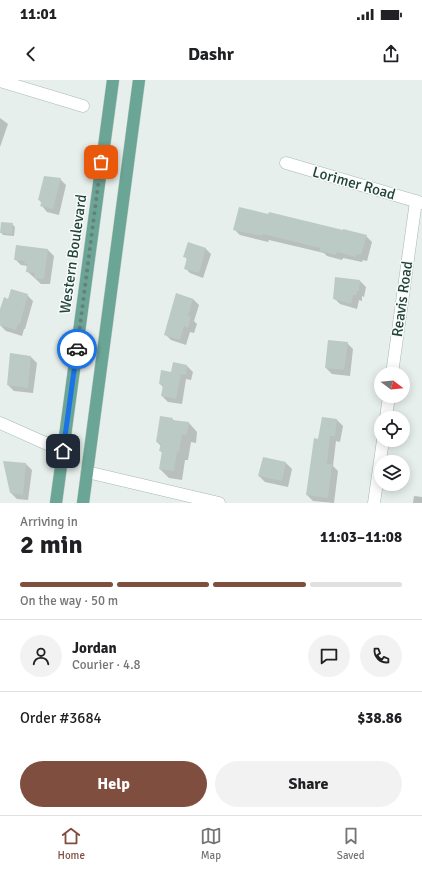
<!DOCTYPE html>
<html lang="en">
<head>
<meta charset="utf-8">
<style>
	:root { --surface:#fff; --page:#f2f2f2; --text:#202124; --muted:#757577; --line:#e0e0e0; --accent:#7f4e3f }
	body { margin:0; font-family:Signika,sans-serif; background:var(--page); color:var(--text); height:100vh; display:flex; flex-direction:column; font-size:15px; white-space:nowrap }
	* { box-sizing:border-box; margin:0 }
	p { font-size:13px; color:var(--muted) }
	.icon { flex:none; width:22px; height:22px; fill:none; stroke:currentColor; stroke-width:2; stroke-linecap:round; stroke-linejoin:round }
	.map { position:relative; height:423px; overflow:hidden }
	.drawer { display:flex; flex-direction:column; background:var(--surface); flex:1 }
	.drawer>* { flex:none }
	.needle { width:26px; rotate:106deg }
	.controls { position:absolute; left:374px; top:287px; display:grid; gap:8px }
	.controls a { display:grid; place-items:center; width:36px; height:36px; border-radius:50%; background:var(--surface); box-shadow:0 2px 10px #0003; font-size:20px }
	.pin { position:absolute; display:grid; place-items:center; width:34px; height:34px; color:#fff; margin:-17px; border-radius:8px; box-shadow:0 2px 6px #0006 }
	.courier { position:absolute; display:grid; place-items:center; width:40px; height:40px; margin:-20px; border:3px solid #1a73e8; border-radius:50%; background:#fff; color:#222; box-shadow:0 1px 5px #0007 }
	.overview em { font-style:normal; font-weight:700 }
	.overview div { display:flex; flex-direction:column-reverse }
	.overview { display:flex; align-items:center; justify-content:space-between; height:68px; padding:0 20px }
	h1 { font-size:26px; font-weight:700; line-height:30px }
	.bar { display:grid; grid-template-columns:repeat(4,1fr); gap:6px 4px; align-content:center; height:48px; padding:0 20px }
	.bar i { height:5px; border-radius:3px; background:var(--line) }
	.bar .selected { background:var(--accent) }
	.bar p { grid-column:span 4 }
	.line { display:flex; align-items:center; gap:10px; padding:0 20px; border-top:1px solid var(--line) }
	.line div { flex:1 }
	.round { display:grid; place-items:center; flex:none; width:42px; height:42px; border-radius:21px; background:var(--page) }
	.action { display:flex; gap:8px; margin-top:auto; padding:8px 20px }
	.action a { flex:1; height:46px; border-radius:24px; background:var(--accent); color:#fff; font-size:16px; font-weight:700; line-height:46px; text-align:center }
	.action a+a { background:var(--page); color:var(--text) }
	.status { display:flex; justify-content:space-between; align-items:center; height:28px; padding:0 20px; background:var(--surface); direction:ltr }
	.status svg { height:11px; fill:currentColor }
	header { display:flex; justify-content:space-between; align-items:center; height:52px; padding:0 20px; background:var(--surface); font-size:18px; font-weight:700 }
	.menu { display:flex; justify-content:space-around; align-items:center; height:56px; border-top:1px solid var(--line); background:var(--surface); font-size:11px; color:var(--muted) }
	.menu a { display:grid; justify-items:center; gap:2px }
	.menu .selected { color:var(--accent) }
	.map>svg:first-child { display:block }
</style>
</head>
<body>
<div class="status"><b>11:01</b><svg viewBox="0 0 49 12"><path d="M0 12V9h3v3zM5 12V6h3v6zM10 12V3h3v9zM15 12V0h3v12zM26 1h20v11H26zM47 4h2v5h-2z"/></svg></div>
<header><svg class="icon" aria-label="back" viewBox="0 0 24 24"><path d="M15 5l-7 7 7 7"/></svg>Dashr<svg class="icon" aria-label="share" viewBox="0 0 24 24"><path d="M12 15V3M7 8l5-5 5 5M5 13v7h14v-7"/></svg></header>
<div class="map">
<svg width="422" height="423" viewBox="0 0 422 423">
	<rect width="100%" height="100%" fill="#e6efeb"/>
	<path fill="#0003" d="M0 38 8 44 0 67Z
		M60 99 66 105 59 135 47 132 42 126V123L39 120Z
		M12 144 15 147 14 156 3 155 1 152Z
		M234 149 343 151 366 156 372 162 367 181 363 180 362 182 343 178 342 180 327 176 324 173 269 160 268 162 240 155Z
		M189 164 206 169 211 174 203 198 190 193 185 188 188 180 185 177Z
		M48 170 54 176 50 204H41L27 191 28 186 21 185 15 179Z
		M360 201 366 207 364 217 362 216V221L359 220 357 229 340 224 334 218Z
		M177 214 193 219 199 225 194 241 197 244 194 253 190 252 186 265 171 260 165 254Z
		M27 215 33 221 25 249H24L22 256 6 251 0 245V232L8 220Z
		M347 263 353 269 350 296 332 294 326 288Z
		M31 277 37 283 33 313 14 311 8 305Z
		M187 286 193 292 191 300 186 299 182 324 168 322 162 316 164 308 160 304Z
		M323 338 337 340 343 346 340 362 336 361 333 386 338 391 334 423 313 421 307 415 319 360Z
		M172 339 175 341 189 343 197 352 196 363 191 362 188 380H185L182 400 169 398 160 389 163 373 160 371 161 366 157 362Z
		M286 383 292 389 288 407 265 402 259 396Z
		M26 384 32 390 28 420 17 419 11 413Z
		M414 416 422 417V423H413Z"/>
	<path fill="#bbcac4" d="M44 96 61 98 53 129 40 126 42 121 38 120Z
		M239 127 268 134 269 132 343 150V149L367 155 361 175 357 174 356 177 337 172 336 175 320 171V168L263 154 262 156 233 150Z
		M1 142 13 143 12 154 0 153Z
		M188 162 206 168 199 193 184 189 187 178 183 177Z
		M16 165 48 169 44 199 34 198 35 193 26 192 27 184H24L25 181 14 180Z
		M335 197 360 200 359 211H357L356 215H353L351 224 333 219Z
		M11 209 28 214 20 244H18L16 250 0 245V229L4 217 8 219Z
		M176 213 193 219 188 236 191 237 188 248 184 246 180 260 164 255Z
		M328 260 348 262 344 290 325 288Z
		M10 273 31 276 28 308 7 305Z
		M173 282 187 285 186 295 181 294 176 319 161 316 163 305 159 304 161 290 171 292Z
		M160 336 173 338 172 340 189 342 187 355 182 354 179 372H177L174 391 159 389 162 371H159L161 363 156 362Z
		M322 337 337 339 335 356H330L327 384H332L328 418 306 415 314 358 318 359Z
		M263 377 286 382 282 401 258 396Z
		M3 381 26 383 23 415 10 413Z"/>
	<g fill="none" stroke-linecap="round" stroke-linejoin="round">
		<g stroke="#a8b8b2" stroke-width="13">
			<path id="minor" d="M0 1 83 26
				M286 83 422 123
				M392 294 416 121
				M386 338 389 316
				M0 343 63 371
				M87 392 219 423
				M374 423 383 360"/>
		</g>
		<g stroke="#c2cac8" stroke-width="13">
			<path id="primary" d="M56 423 113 0
				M83 423 139 0"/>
		</g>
		<use href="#minor" stroke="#fff" stroke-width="12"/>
		<use href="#primary" stroke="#6aa596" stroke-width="12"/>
	</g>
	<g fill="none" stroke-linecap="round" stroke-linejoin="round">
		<path stroke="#687f78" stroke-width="4" stroke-dasharray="0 7.2" d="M77 269 101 82"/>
		<path stroke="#1a73e8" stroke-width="5" d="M63 371 77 269"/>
	</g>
	<g text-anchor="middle" stroke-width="3" stroke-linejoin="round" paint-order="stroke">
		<g font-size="15" fill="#24423a" stroke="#f7fbf9">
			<text transform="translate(354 103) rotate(16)" y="5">Lorimer Road</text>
			<text transform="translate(73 174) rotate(-82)" y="5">Western Boulevard</text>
			<text transform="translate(402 219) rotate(-82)" y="5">Reavis Road</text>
		</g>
	</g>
</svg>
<div class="controls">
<a><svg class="needle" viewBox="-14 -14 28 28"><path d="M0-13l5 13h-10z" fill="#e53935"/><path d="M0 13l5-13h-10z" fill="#757577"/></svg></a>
<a><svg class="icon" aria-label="locate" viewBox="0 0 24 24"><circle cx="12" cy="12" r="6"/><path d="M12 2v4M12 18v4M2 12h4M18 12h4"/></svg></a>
<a><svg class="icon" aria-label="layers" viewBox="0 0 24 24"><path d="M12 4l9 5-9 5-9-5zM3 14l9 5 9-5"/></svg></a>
</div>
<div class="pin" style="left:101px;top:82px;background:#ea580c"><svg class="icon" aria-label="bag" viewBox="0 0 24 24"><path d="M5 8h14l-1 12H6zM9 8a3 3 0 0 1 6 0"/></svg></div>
<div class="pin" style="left:63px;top:371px;background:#1f2937"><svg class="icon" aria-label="home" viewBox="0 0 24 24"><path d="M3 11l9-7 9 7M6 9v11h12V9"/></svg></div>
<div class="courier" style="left:77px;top:269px"><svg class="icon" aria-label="car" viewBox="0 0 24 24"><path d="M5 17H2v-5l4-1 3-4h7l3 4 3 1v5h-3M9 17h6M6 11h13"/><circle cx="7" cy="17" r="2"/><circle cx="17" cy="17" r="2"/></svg></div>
</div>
<section class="drawer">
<div class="overview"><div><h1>2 min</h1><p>Arriving in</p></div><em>11:03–11:08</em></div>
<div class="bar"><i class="selected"></i><i class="selected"></i><i class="selected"></i><i></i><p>On the way · 50 m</p></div>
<div class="line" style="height:72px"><a class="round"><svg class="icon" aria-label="person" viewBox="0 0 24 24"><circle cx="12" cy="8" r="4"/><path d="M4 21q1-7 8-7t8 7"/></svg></a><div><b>Jordan</b><p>Courier · 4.8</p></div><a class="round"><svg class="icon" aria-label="chat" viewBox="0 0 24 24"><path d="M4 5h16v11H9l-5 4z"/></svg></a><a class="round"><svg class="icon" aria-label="phone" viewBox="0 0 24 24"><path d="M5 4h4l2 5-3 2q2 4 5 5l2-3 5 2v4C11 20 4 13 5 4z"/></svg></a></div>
<div class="line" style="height:52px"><div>Order #3684</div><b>$38.86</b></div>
<div class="action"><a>Help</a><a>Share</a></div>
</section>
<nav class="menu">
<a class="selected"><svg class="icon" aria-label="home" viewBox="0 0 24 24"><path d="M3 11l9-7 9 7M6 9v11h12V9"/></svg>Home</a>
<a><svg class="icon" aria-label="map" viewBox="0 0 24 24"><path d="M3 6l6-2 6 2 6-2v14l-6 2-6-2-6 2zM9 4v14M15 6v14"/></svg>Map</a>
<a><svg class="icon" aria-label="saved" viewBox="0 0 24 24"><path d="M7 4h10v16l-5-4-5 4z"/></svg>Saved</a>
</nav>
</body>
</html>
